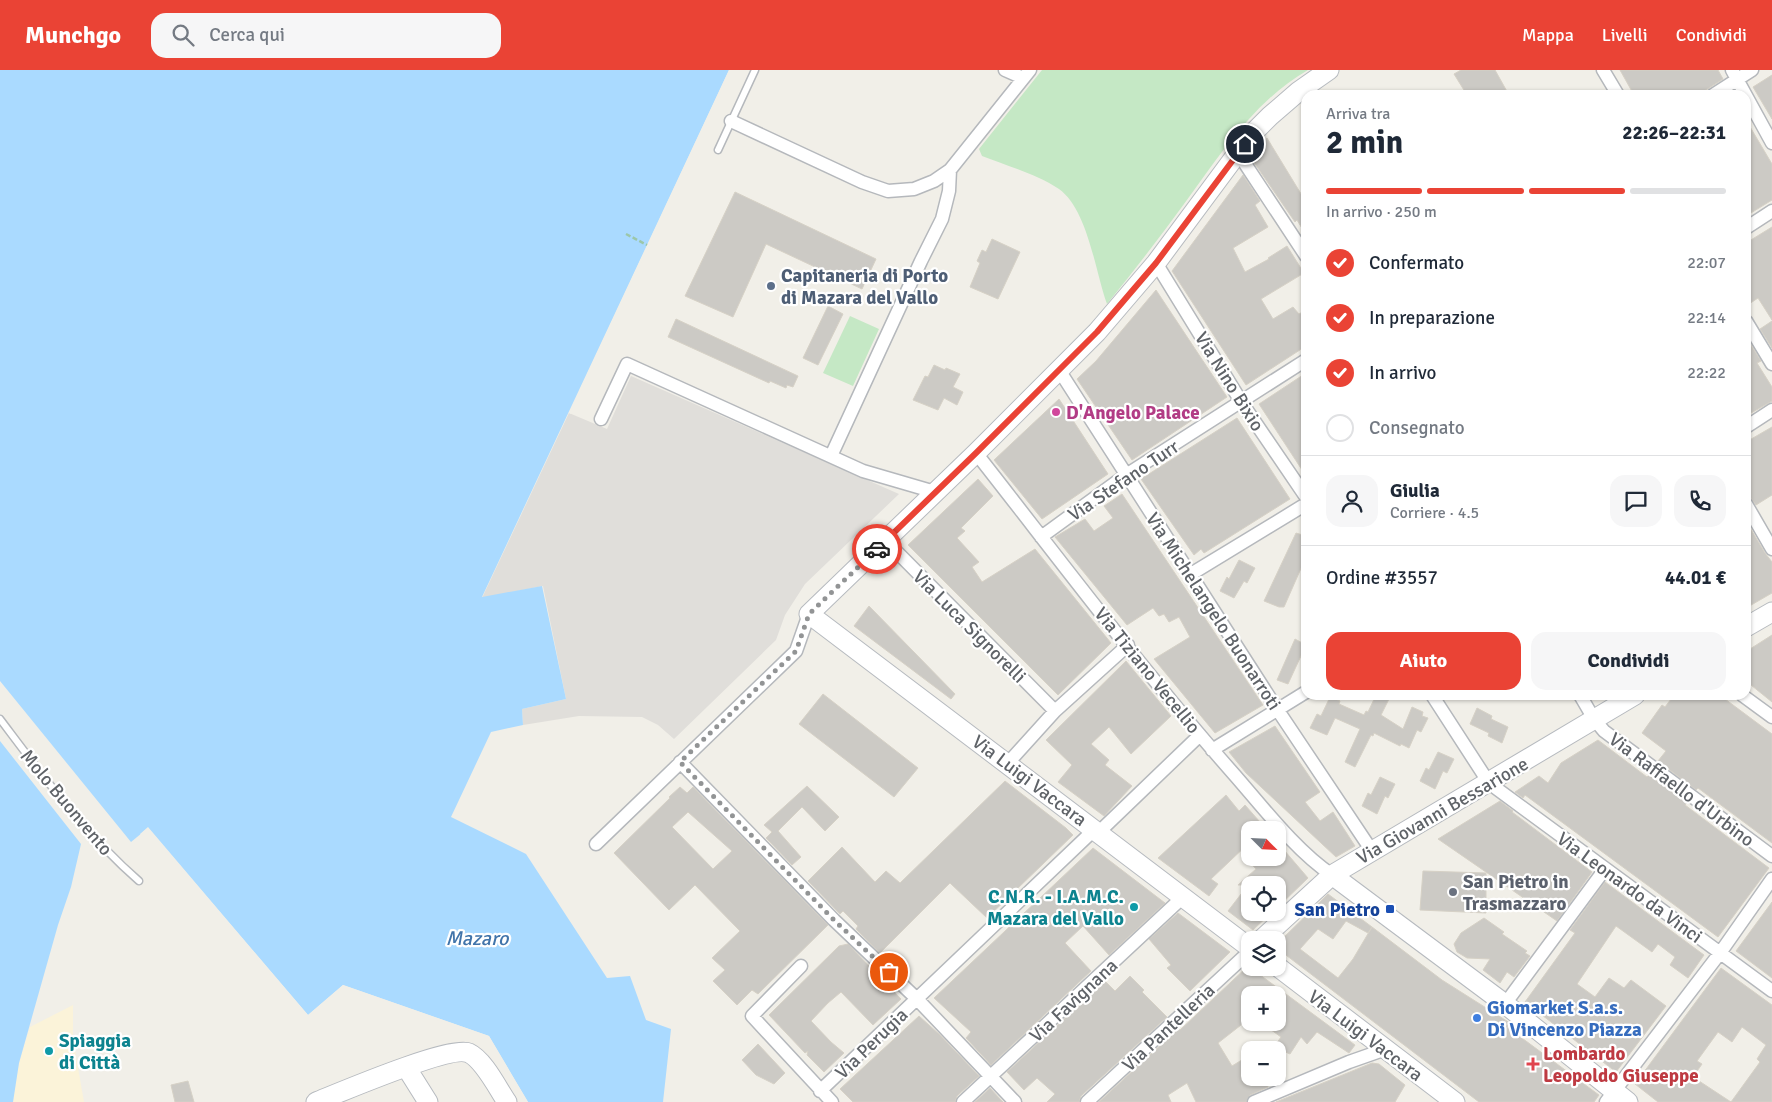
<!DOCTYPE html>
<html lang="it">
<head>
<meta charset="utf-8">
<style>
	:root { --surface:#fff; --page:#f6f6f7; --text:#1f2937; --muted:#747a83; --line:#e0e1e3; --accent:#ea4335 }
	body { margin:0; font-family:Signika,sans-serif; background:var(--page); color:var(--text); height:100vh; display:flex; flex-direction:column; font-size:19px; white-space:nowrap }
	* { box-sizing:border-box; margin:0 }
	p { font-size:16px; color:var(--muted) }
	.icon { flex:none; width:28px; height:28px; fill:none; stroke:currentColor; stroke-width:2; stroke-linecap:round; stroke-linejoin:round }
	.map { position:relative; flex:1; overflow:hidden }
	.side { position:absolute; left:1301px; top:20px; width:450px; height:610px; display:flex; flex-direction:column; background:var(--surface); border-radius:15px; box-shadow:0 1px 4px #0004 }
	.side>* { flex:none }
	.needle { width:32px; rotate:114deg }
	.buttons { position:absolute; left:1241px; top:751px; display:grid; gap:10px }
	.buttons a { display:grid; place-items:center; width:45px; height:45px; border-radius:10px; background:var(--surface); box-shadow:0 1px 4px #0004; font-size:25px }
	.pin { position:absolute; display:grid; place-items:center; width:42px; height:42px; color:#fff; margin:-21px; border:2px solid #fff; border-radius:50%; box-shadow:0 1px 5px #0007 }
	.courier { position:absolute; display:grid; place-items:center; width:50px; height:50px; margin:-25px; border:4px solid #ea4335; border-radius:50%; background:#fff; color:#222; box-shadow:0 1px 6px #0007 }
	.head em { font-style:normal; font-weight:700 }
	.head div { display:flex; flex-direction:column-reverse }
	.head { display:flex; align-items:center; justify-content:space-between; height:85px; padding:0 25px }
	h1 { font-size:32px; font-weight:700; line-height:38px }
	.bar { display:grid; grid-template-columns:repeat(4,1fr); gap:8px 5px; align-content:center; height:60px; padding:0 25px }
	.bar i { height:6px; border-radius:4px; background:var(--line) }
	.bar .selected { background:var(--accent) }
	.bar p { grid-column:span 4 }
	.line { display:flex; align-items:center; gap:12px; padding:0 25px; border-top:1px solid var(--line) }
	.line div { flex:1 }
	.round { display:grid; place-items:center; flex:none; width:52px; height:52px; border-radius:15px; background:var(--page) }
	ol { padding:0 25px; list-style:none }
	li { display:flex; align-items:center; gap:15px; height:55px }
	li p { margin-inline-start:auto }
	li .icon { padding:5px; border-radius:50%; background:var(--accent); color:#fff; stroke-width:4 }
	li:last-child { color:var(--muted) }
	li i { width:28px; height:28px; border:2px solid var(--line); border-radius:50% }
	.cta { display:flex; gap:10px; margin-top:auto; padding:10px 25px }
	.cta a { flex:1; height:58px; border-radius:15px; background:var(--accent); color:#fff; font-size:20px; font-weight:700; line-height:58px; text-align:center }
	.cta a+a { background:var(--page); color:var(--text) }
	header { display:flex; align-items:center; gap:30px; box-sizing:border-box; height:70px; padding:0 25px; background:var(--accent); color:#fff }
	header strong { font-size:24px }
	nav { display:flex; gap:28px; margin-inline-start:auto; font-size:18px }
	.search { width:350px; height:45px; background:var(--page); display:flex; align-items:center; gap:12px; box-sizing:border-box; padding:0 18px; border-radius:15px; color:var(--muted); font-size:19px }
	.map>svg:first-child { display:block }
</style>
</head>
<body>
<header>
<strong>Munchgo</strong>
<div class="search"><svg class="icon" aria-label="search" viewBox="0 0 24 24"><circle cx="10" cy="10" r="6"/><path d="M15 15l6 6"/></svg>Cerca qui</div>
<nav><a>Mappa</a><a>Livelli</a><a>Condividi</a></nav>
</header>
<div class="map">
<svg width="1772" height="1032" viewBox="0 0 1772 1032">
	<rect width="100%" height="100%" fill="#f1efe8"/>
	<path fill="#e0deda" d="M631 306 899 424 805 514 785 545 776 570 674 669 658 655 642 647 579 646 523 655 522 639 566 629 543 516 482 528 569 343 607 359Z"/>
	<path fill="#c5e8c5" d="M1042 0H1308C1255 30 1220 85 1184 134 1159 168 1134 201 1107 234 1095 201 1088 140 1059 119 1037 104 1007 96 982 86L979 79Z
		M850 246 879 259 853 316 823 303Z"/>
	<path fill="#fbf3d9" d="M73 935V969L84 1032H13L19 993 30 957Z"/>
	<path fill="#aadaff" d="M0 0H729L482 527 542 516 566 629 522 639 523 655 491 662 451 747 526 784 607 908 630 906 646 950 671 959 663 1032H528L489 966 343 915 308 945 148 758 131 772 0 611Z
		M0 671 81 774 71 817 58 855 19 993 13 1032H0Z"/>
	<path fill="#f1efe8" d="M729 0 731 1 571 344 569 343Z
		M148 757 308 945 343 915 489 966 528 1032H525L488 968 343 918 309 947H306L147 761 142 766 140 764Z"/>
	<path fill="#cccac5" stroke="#d6d1c6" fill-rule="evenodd" d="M1461 0H1495L1509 25H1467L1454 4Z
		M1620 0H1718L1723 9 1698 25H1634Z
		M1772 5V49L1753 17Z
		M1746 50 1772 94V130L1746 146Z
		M1267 68 1306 132V165L1297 150 1295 152 1253 91 1254 89 1253 87Z
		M1243 105 1260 131 1255 135 1268 157 1233 178 1245 202 1269 189 1268 188 1287 176 1304 203 1261 229 1273 249 1293 237 1299 244 1306 240V276L1246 315 1172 201Z
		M735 122 876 189 862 219 766 174 733 247 685 226Z
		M1772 157V250L1758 228 1746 236V173Z
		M992 169 1020 182 998 229 970 217 980 193 977 191 982 180 986 182Z
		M1156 220 1227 327 1132 390 1077 309 1096 291Z
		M828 236 843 244 818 295 803 288Z
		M676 249 798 306 793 317 787 315 786 318 770 311 769 313 668 267Z
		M1772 251V278L1760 259Z
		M1746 267 1761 291 1757 293 1772 317V331L1746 346Z
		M934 295 945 300 946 298 960 304 953 317 963 322 957 335 944 328 938 340 913 330 925 306 928 307Z
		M1306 303V406L1259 334Z
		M1059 329 1108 404 1042 449 994 390Z
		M1237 348 1290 429 1204 483 1201 479 1194 485 1141 409Z
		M1772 357V425L1756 435 1750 427 1746 426V372Z
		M978 409 993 426 961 458 965 461 957 468 979 492 972 497 982 512 1035 479 1111 573 1058 625 908 475Z
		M1122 424 1263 635 1215 663 1154 589 1190 567 1179 547 1169 552 1164 544 1159 546 1153 538 1127 555 1055 467 1085 449 1094 461 1113 448 1104 436Z
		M1746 451 1765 483 1772 492V523L1746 538Z
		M1296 463 1306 466V487L1284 537H1279L1264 531Z
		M1239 490 1255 498 1247 513 1244 511 1234 528 1220 521 1227 507 1229 509Z
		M869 536 955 624 951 629 854 556Z
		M1772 565V632L1746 611V584L1750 579Z
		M1295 569 1306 575 1288 614 1277 610Z
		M1126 591 1171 646 1131 684 1109 657 1091 674 1109 690 1105 695 1132 716 1104 746 1058 712 1072 695 1046 670Z
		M823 624 918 698 894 727 799 654Z
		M1376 625H1391L1381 645 1403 659 1412 637 1423 642 1422 646 1428 648 1421 662 1417 660 1409 678 1401 674 1400 676 1374 663 1373 666 1371 665 1355 697 1345 692 1360 659 1335 648 1327 665 1310 658 1317 644 1321 646 1330 627 1340 631 1339 634 1364 645 1366 641 1368 642Z
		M1674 625H1729L1725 629 1772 664V773L1698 718 1696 720 1658 691 1666 681 1642 663 1662 635 1665 637Z
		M1477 638 1492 646 1491 649 1508 657 1502 673 1488 666 1489 663 1470 654Z
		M1275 656 1320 722 1305 732 1320 751 1333 742 1355 776 1336 787 1246 703 1229 682Z
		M1598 670 1647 707 1649 705 1687 733 1685 735 1769 798 1718 867 1525 725 1523 728 1515 722 1539 706 1548 713 1561 693Z
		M1438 682 1454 689 1447 703 1443 701 1435 719 1420 711 1426 698 1429 700Z
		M1380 707 1395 714 1388 728 1385 726 1377 744 1362 736 1368 723 1371 725Z
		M1005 711 1066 758 1073 765 987 848 950 813 880 883 856 859 858 856 843 841 840 844 808 811 842 777 875 812 886 801 900 813Z
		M807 716 839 747 825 761 802 737 778 761 801 787 792 795 766 768 772 762 764 755Z
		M680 717 687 723 693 717 828 855 758 924 752 920 737 935 713 911 725 900 712 888 740 861 695 815 669 840 614 783 670 728 669 727ZM688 742 732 781 713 799 672 757Z
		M1226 725 1239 741 1245 735 1267 760H1250V772L1211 809 1218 814 1209 826 1158 788Z
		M1500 731 1513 741 1512 742 1592 802 1557 851 1438 769Z
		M1278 773 1308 808 1278 837V815H1250V842H1272L1253 860 1228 841 1248 815H1238L1256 799 1246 788H1278Z
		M1093 778 1165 833 1109 885 1083 856 1065 873 1091 901 991 995 966 968 971 962 934 928Z
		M1423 801 1486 803V843L1420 840Z
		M1605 812 1704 885 1688 908 1670 895 1675 887 1658 874 1652 882 1616 856 1577 914 1595 927 1609 908 1624 918 1631 910 1666 936 1616 1002 1525 932 1575 863 1570 860Z
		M1328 824 1372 857 1368 863 1346 851 1333 869 1318 859 1300 879 1338 908 1353 889 1372 857 1442 910 1510 953 1507 957 1599 1025 1594 1032H1479L1278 879V873Z
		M1772 832V908L1736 881Z
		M1178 843 1230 882 1190 921 1167 898 1171 895 1149 869Z
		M1484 848 1504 862 1502 864 1527 881 1525 883 1530 886 1514 907 1507 902 1500 913 1483 900 1490 889 1467 888 1457 882 1454 874 1461 863Z
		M848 874 901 929 873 955 841 922 828 933 811 951 831 972 844 983 824 1002 807 985 808 981 805 983 769 945 839 876Z
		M1248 896 1355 975 1349 983 1317 962 1307 974 1301 967 1290 984 1274 977 1281 967 1260 952H1278V925H1250V948L1218 973 1232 996 1250 985V1008H1257L1259 1012 1265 1009 1268 1017 1250 1025 1246 1032H1196L1187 1013 1168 1025 1171 1032H1099L1178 959 1180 960Z
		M1721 898 1772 935V1032H1658L1635 1014ZM1742 957 1766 975 1757 989 1760 992 1731 1032 1693 1007 1702 994 1697 991 1718 962 1732 972Z
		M1130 906 1144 920 1142 922 1167 947 1081 1026 1079 1032H1047L1055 1024 1037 1008 1024 1020 1007 1002 1105 911 1115 921Z
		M919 946 939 964 979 1006 957 1026 955 1032H853L840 1019Z
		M758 974 785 1003 774 1014 756 1005 742 990Z
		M1372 993 1379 994 1405 1015 1395 1032H1276Z
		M188 1011 194 1032H175L171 1015Z
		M990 1018 1003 1032H975Z"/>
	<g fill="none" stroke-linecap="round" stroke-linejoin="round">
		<g stroke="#b5b8bc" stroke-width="9">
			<path id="lane" d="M718 80 755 0
				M0 649C43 706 85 764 139 811"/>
		</g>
		<g stroke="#b5b8bc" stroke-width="15">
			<path id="street" d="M1005 0 1023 8
				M1603 0 1618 25
				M1732 0 1772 73
				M1713 25 1752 0
				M731 51 862 112 888 121 914 119 934 111 950 100 1030 0
				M1238 83 1306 186
				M1746 158 1772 141
				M1156 193 1242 333 1306 427
				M1746 251 1772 294
				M1059 300 1277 639 1372 781
				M601 349 627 294 863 401 935 422
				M1746 357 1772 340
				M976 383C1060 490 1142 600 1232 702 1262 736 1295 780 1332 805
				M831 386 921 191 942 149 949 121 950 100
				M1746 434 1772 479
				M1041 467 1126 405 1306 290
				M885 470 1055 641
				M1191 504 1306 434
				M1432 625 1489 713 1772 921
				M1580 625 1594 649 1604 661 1772 786
				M1742 625 1772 647
				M1212 680 1306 622
				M680 692 834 850 917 929 1015 1032
				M1008 693 1055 641 1128 575
				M1099 762 1200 665
				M596 774 796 581 809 544
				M801 896 752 946 832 1032
				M1505 934 1605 799
				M820 1021 1095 759
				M963 1032 1183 827
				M1087 1032 1250 881
				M1254 1032 1349 992 1386 979
				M1606 1032 1720 883 1772 809"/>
		</g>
		<g stroke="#b6babf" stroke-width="21">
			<path id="secondary" d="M1746 557 1772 542
				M1332 805 1505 934 1628 1032
				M1261 870 1332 805 1635 625
				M1250 878 809 544 976 383 1097 262 1156 193 1251 65 1270 46 1299 21 1329 0
				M1278 897 1455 1032
				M406 997 428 1032
				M316 1032C341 1022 451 975 469 983 484 990 498 1019 507 1032"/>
		</g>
		<path stroke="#9cc7a9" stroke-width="2.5" stroke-dasharray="5 2.5" stroke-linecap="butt" d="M626 164 647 175"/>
		<use href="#lane" stroke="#fff" stroke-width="6"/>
		<use href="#street" stroke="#fff" stroke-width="12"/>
		<use href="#secondary" stroke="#fff" stroke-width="19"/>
	</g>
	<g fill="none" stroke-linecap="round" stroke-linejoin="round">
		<path stroke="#929495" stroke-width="5" stroke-dasharray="0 9" d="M877 479 809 544 796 581 680 692 834 850 889 902"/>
		<path stroke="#ea4335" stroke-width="6" d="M877 479 976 383 1097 262 1156 193 1245 74"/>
	</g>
	<circle fill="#5c6f8a" stroke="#fff" stroke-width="2" cx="771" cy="216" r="5"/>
	<circle fill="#d1479c" stroke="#fff" stroke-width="2" cx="1056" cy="342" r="5"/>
	<circle fill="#6b7280" stroke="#fff" stroke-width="2" cx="1453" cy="822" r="5"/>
	<g fill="#0f9aa8" stroke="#fff" stroke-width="2">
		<circle cx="1134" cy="837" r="5"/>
		<circle cx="49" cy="981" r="5"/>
	</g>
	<rect fill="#1a4fb4" stroke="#fff" stroke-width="2" x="1385" y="834" width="10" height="10" rx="2.5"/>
	<circle fill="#3f7fe0" stroke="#fff" stroke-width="2" cx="1477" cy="948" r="5"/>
	<path fill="#e0444e" stroke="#fff" stroke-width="2" d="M1530.5 986.5h5v5h5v5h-5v5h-5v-5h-5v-5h5z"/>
	<g text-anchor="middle" stroke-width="4.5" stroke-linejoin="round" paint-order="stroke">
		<g font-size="19" font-weight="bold" fill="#4e5e75" stroke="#fff" text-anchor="start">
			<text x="781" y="212">Capitaneria di Porto<tspan x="781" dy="22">di Mazara del Vallo</tspan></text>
		</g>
		<g font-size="19" fill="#5f6368" stroke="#fff">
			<text transform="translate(1230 311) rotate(58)" y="7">Via Nino Bixio</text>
			<text transform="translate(1123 410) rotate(-34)" y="7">Via Stefano Turr</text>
			<text transform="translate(1214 541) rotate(57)" y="7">Via Michelangelo Buonarroti</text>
			<text transform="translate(970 556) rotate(45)" y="7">Via Luca Signorelli</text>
			<text transform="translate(1148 600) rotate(51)" y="7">Via Tiziano Vecellio</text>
			<text transform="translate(1030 710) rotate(37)" y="7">Via Luigi Vaccara</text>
			<text transform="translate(1682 719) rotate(37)" y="7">Via Raffaello d'Urbino</text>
			<text transform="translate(67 732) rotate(50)" y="7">Molo Buonvento</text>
			<text transform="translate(1442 740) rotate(-30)" y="7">Via Giovanni Bessarione</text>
			<text transform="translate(1630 817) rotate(36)" y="7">Via Leonardo da Vinci</text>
			<text transform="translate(1073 930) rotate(-43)" y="7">Via Favignana</text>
			<text transform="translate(1168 957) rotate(-43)" y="7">Via Pantelleria</text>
			<text transform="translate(1366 965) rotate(37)" y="7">Via Luigi Vaccara</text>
			<text transform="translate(871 973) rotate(-44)" y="7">Via Perugia</text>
		</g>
		<g font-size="19" font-weight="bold" fill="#b23c85" stroke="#fff" text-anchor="start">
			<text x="1066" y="349">D'Angelo Palace</text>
		</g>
		<g font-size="19" font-weight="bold" fill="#5b616d" stroke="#fff" text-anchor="start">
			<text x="1463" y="818">San Pietro in<tspan x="1463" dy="22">Trasmazzaro</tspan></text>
		</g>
		<g font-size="19" font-weight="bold" fill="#0d838f" stroke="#fff" text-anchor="end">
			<text x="1124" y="833">C.N.R. - I.A.M.C.<tspan x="1124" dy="22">Mazara del Vallo</tspan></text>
			<text x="59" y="977" text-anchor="start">Spiaggia<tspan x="59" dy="22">di Città</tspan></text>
		</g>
		<g font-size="19" font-weight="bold" fill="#164399" stroke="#fff" text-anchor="end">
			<text x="1380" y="846">San Pietro</text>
		</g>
		<g font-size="19" font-weight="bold" fill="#366cbe" stroke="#fff" text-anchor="start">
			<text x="1487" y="944">Giomarket S.a.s.<tspan x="1487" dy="22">Di Vincenzo Piazza</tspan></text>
		</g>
		<g font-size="19" font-weight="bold" fill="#be3a42" stroke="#fff" text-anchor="start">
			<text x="1543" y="990">Lombardo<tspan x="1543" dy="22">Leopoldo Giuseppe</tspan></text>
		</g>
		<g font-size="20" font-style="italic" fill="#4174aa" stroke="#fff">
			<text x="477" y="875">Mazaro</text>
		</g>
	</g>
</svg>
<div class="buttons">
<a><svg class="needle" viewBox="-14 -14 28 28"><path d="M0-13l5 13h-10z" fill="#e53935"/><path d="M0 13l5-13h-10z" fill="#747a83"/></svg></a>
<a><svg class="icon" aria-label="locate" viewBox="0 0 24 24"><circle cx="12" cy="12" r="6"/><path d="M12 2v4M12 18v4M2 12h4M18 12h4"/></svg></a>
<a><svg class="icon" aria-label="layers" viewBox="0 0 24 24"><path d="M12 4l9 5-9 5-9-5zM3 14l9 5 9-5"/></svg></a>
<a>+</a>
<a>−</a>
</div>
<div class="pin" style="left:889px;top:902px;background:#ea580c"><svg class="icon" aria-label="bag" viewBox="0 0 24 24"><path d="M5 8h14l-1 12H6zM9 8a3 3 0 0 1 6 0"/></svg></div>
<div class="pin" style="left:1245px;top:74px;background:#1f2937"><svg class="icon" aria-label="home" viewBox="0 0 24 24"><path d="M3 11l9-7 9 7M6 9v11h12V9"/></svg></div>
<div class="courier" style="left:877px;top:479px"><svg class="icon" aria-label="car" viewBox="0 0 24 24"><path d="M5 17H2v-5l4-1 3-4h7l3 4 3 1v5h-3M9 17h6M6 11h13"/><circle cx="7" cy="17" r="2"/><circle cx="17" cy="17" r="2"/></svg></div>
<section class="side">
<div class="head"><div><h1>2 min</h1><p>Arriva tra</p></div><em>22:26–22:31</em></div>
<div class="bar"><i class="selected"></i><i class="selected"></i><i class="selected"></i><i></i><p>In arrivo · 250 m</p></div>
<ol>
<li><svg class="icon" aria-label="check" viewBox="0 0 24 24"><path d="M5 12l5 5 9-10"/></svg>Confermato<p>22:07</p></li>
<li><svg class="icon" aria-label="check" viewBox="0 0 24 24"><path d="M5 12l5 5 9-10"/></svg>In preparazione<p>22:14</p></li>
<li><svg class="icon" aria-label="check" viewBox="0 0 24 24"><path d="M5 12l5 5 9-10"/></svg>In arrivo<p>22:22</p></li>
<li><i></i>Consegnato</li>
</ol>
<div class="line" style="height:90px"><a class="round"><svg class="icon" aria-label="person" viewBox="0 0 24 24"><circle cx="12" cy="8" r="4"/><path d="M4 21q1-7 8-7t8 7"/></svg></a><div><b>Giulia</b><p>Corriere · 4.5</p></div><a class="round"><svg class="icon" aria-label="chat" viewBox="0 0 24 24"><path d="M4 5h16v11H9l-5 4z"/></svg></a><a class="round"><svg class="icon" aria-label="phone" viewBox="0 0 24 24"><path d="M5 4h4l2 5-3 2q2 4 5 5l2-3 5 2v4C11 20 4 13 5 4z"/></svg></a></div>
<div class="line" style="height:65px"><div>Ordine #3557</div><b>44.01 €</b></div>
<div class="cta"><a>Aiuto</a><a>Condividi</a></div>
</section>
</div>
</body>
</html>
